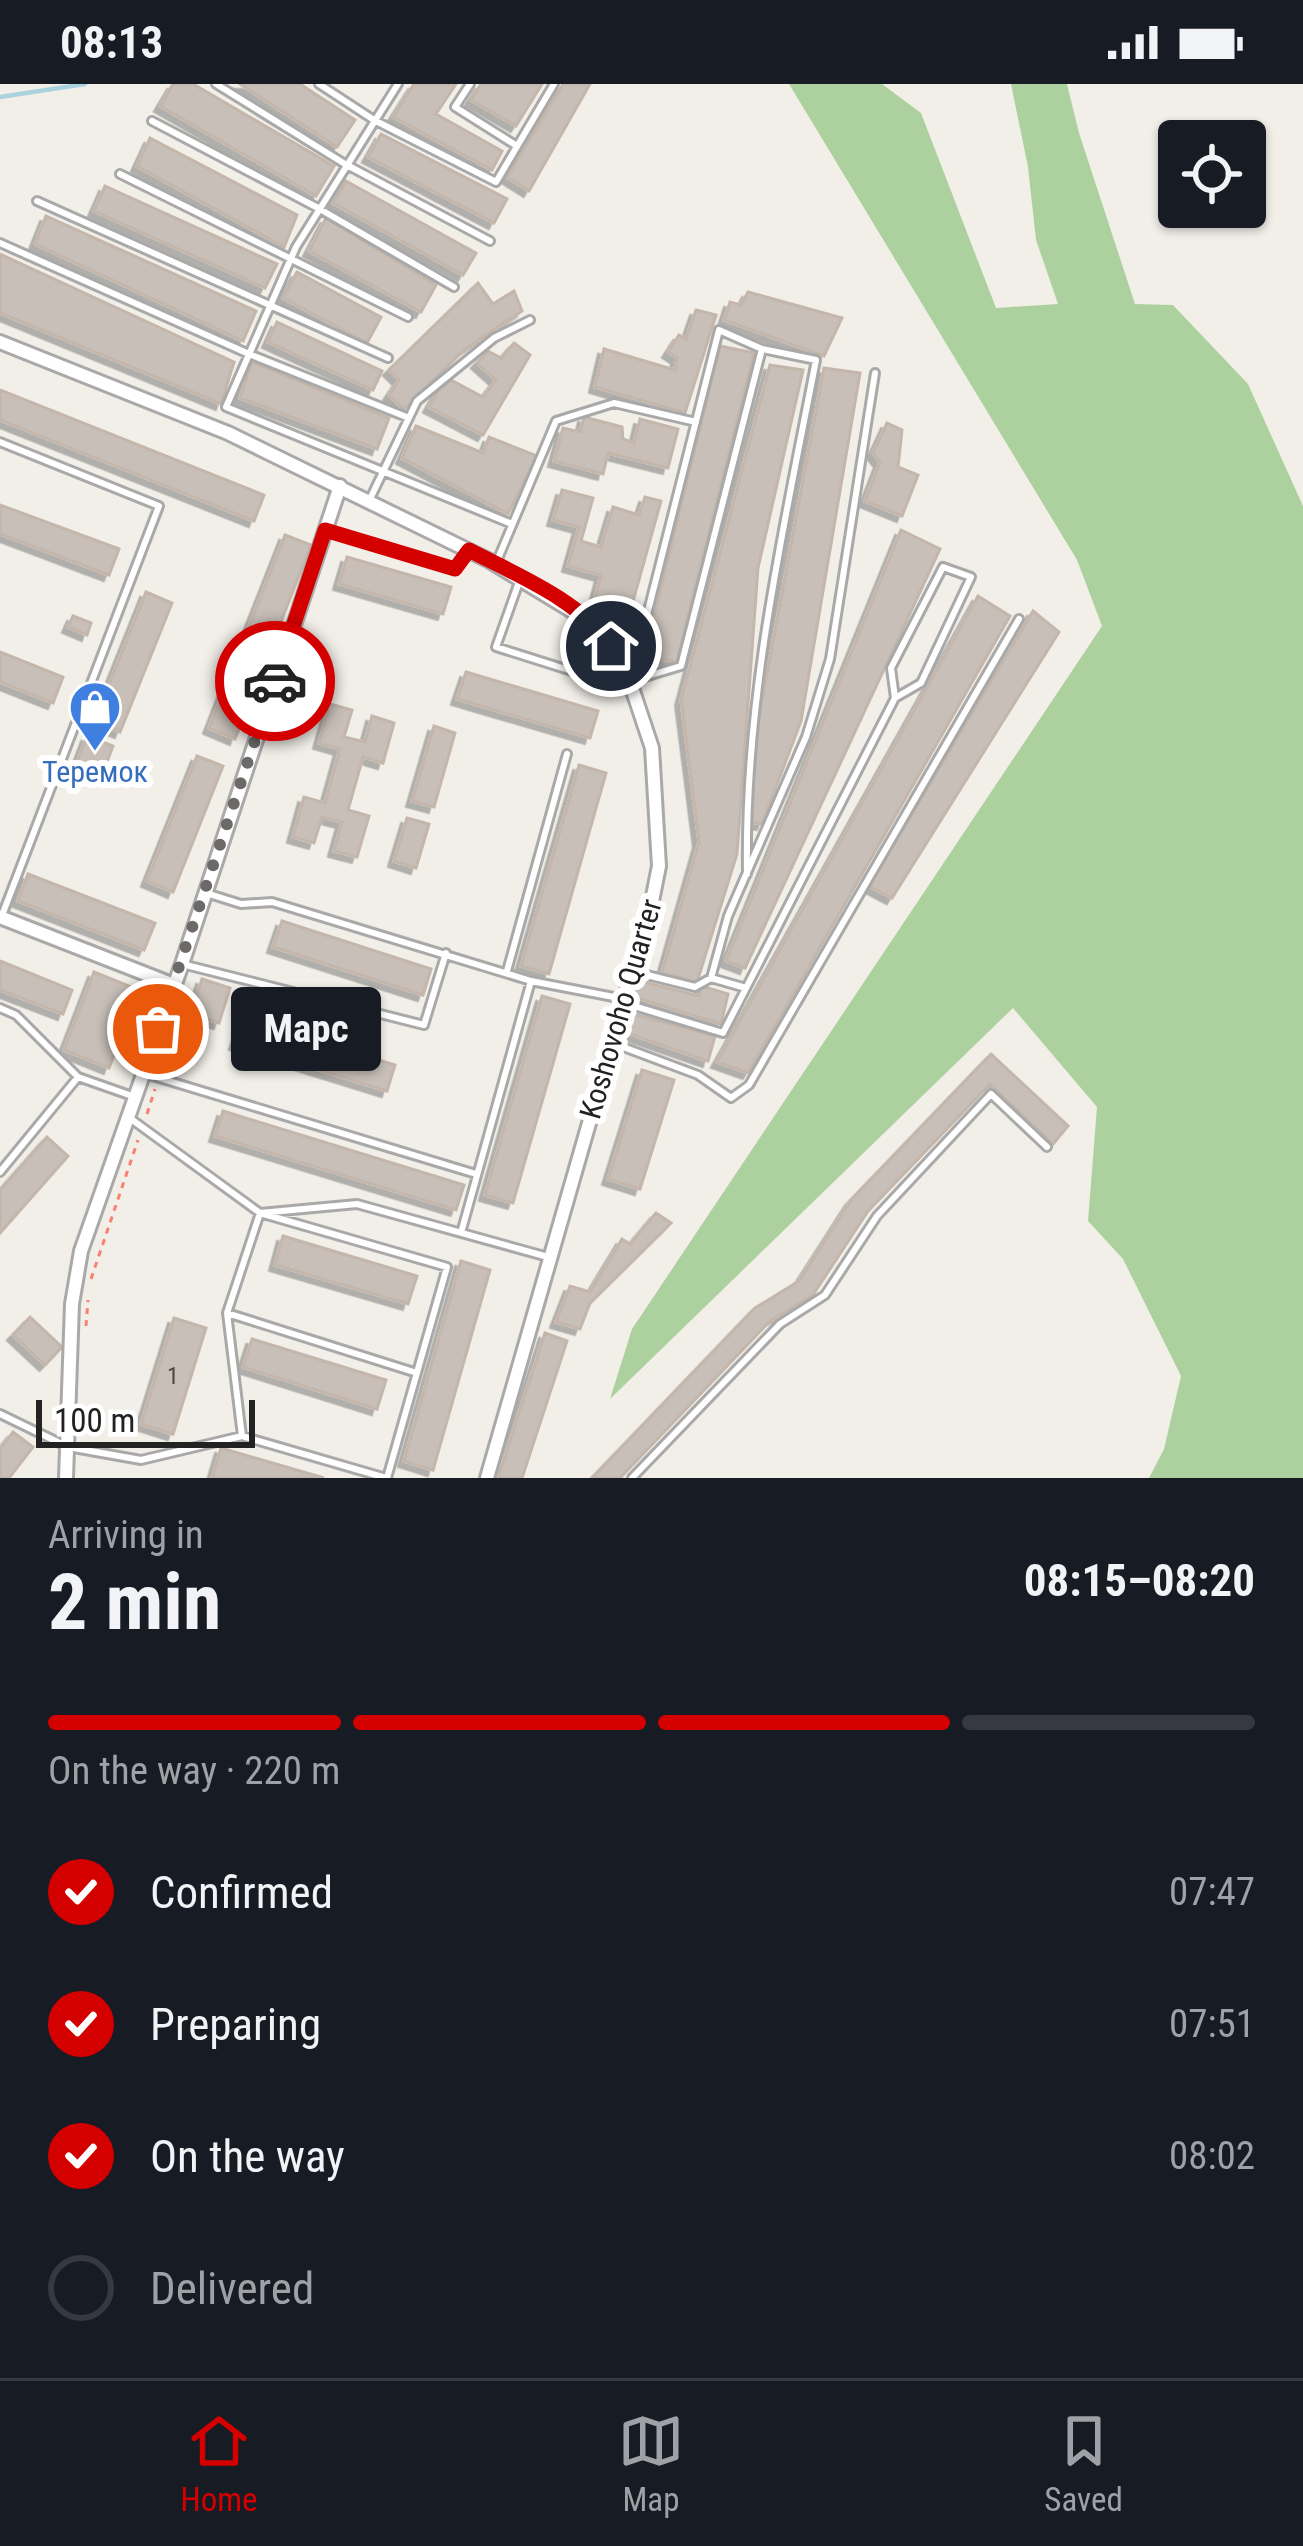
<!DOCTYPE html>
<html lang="en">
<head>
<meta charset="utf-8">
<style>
	:root { --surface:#171b24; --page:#20242c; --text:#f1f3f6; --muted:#9ea1a6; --line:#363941; --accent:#d40000 }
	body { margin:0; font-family:"Roboto Condensed",sans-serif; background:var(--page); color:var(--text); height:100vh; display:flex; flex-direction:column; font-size:45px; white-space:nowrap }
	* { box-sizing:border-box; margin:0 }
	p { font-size:39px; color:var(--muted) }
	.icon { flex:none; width:66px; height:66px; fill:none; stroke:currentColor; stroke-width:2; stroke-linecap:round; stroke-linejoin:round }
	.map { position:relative; height:1394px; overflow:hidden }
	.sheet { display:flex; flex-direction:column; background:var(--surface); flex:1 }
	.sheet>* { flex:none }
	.fabs { position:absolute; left:1158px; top:36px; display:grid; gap:24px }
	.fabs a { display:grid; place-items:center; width:108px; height:108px; border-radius:12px; background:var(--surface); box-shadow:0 3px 9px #0004; font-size:60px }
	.scale { position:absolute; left:36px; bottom:30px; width:219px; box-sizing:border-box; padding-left:12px; border:6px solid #222; border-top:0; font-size:33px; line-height:42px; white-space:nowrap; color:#222; -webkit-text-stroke:9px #fff; paint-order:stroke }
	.pin { position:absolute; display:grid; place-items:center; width:102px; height:102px; color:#fff; margin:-51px; border:6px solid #fff; border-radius:50%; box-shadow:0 3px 12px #0007 }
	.courier { position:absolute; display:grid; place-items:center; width:120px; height:120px; margin:-60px; border:9px solid #d40000; border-radius:50%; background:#fff; color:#222; box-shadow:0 3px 15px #0007 }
	.bubble { position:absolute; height:84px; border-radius:12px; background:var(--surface); box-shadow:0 3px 9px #0004; font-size:39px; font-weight:700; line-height:84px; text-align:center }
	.head em { font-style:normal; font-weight:700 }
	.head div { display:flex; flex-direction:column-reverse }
	.head { display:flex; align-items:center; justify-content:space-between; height:204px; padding:0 48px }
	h1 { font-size:78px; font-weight:700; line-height:90px }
	.bar { display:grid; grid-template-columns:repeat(4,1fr); gap:18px 12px; align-content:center; height:144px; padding:0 48px }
	.bar i { height:15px; border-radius:9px; background:var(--line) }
	.bar .active { background:var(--accent) }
	.bar p { grid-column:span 4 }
	ol { padding:0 48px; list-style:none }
	li { display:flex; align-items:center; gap:36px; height:132px }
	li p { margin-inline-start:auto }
	li .icon { padding:12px; border-radius:50%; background:var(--accent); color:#fff; stroke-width:4 }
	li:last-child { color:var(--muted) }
	li i { width:66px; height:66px; border:6px solid var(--line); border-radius:50% }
	.status { display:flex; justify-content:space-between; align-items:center; height:84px; padding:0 60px; background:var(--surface); direction:ltr }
	.status svg { height:33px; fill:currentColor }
	.dock { display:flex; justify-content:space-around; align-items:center; height:168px; border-top:3px solid var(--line); background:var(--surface); font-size:33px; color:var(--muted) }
	.dock a { display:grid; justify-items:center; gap:6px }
	.dock .active { color:var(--accent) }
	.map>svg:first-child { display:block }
</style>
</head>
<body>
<div class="status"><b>08:13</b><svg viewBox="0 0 49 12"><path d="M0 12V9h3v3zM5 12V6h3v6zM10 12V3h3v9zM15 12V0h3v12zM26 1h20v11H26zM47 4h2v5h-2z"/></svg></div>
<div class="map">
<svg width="1303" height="1394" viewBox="0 0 1303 1394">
	<defs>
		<filter id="shadow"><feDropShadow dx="-5.5" dy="5.5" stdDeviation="0" flood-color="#0004"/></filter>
	</defs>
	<rect width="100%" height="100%" fill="#f2efe9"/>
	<path fill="#add19e" d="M789 0H882L921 29 996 224 1058 220 1036 156 1028 83 1011 0H1067L1079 49 1135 220 1173 221 1248 300 1303 422V1394H1149L1164 1365 1181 1292 1123 1175 1088 1137 1097 1023 1013 924 610 1315 632 1245 1102 542 1077 476Z"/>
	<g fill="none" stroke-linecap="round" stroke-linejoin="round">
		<path stroke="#aad3df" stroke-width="4.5" d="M0 13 85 0"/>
	</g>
	<path fill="#c7bfb8" stroke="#c4b6ab" stroke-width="3" filter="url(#shadow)" d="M173 0H193L334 82 316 112 160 22Z
		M240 0H300L355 36 337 63Z
		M414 0H456L436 30 502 67 492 86 393 33Z
		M481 0H542L516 42 471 16Z
		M563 0H590L529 107 507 93Z
		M381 50 507 115 494 139 368 73Z
		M150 54 297 131 284 163 137 82Z
		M346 97 476 169 463 191 333 119Z
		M105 102 277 180 265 204 94 127Z
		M46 132 256 227 243 257 35 160Z
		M326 134 436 201 421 228 309 167Z
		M0 170 234 278 221 320 0 229Z
		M297 188 381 233 367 259 283 214Z
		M478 199 493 220 514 207 522 227 464 266 404 325 389 311 399 296 389 286Z
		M748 208 842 234 824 272 724 236 730 218 741 221Z
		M696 226 716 231 685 329 595 303 604 265 675 286 677 274 668 268 679 251 686 255Z
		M277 238 382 287 373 306 268 258Z
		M514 259 530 271 483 351 429 323 438 307 451 296 483 313 496 296 477 279 488 267 501 274Z
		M720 262 754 269 677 577 644 574Z
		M252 278 389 334 377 365 240 314Z
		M770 281 803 286 758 484 737 770 697 898 662 889 699 758 681 616Z
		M824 284 860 289 801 637 762 740 750 738 758 638Z
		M0 306 264 411 254 437 0 336Z
		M584 333 622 343 623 355 634 359 640 335 678 345 668 384 608 369 603 390 554 377 563 344 580 348Z
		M887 339 902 346 898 383 918 391 902 432 865 417 880 378 873 369Z
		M416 342 483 369 489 353 537 372 508 430 402 374Z
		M562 406 593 414 581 457 601 463 613 423 639 431 645 413 661 417 630 528 594 518 601 491 568 482 579 443 553 436Z
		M0 421 119 465 109 491 0 450Z
		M901 446 940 465 745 884 726 877Z
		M285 451 311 461 235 655 209 644Z
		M347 473 451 503 443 530 339 500Z
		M146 508 172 519 120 648 94 638Z
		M978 512 1010 532 748 989 717 978Z
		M1033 527 1059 548 892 814 869 802Z
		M73 532 91 539 87 551 68 543Z
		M0 568 63 593 53 619 0 598Z
		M466 588 598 627 590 654 457 615Z
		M330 620 352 626 344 653 365 658 372 632 394 639 383 679 363 673 348 726 369 732 357 773 334 767 342 738 322 733 314 759 293 753 304 713 325 719 340 665 319 659Z
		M434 642 455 649 434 723 412 717Z
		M87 652 113 662 104 686 78 676Z
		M197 672 223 682 173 808 147 797Z
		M579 681 606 689 549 890 521 882Z
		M407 734 429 740 416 784 394 777Z
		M28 790 155 839 144 866 18 817Z
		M282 837 431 885 423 911 273 863Z
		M0 877 72 906 63 930 0 906Z
		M94 888 139 906 109 984 64 966Z
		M202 895 230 904 219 939 191 930Z
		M636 896 699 912 701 902 728 910 721 940 631 912Z
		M542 912 570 920 513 1119 485 1111Z
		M626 928 715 952 708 977 621 947Z
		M243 935 395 981 387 1007 235 960Z
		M991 970 1068 1042 1053 1060 990 1000 868 1127 813 1211 770 1237 620 1394H592L755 1224 799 1197 851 1116Z
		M642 986 674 996 640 1105 608 1095Z
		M223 1027 464 1101 456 1126 215 1052Z
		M47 1053 68 1072 0 1149V1106Z
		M656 1129 671 1139 590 1219 580 1245 556 1238 570 1202 590 1208 622 1155 630 1160Z
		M283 1152 417 1192 408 1220 275 1181Z
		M461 1177 490 1186 433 1386 404 1377Z
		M30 1233 62 1263 45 1281 13 1251Z
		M174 1234 206 1244 173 1350 141 1340Z
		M545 1249 567 1257 522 1394H498Z
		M252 1255 386 1296 377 1325 243 1283Z
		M13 1348 33 1363 9 1394H0V1365Z
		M221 1364 324 1394H212Z"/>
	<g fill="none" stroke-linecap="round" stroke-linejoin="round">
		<g stroke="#a9a9a9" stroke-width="12">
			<path id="service" d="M216 0 345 80 490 157
				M319 0 374 36 496 98 554 0
				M398 0 296 163 226 323 512 440
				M470 0 455 23 517 62
				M152 37 318 124 454 203
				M120 90 408 233
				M37 117 388 274
				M0 159 249 270 409 334
				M0 358 159 422 1 834
				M369 417 417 317 494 254 530 236
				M325 446 455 485 467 469
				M497 477 556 337 614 319 696 338
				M519 498 496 563 629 605
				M631 594 719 246 762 265
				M631 597 681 582 762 265 816 276C783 447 744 615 747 790
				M206 809 241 820 272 818 531 897
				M182 880 424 941 446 869
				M507 887 567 670
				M635 888 695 903 711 894 728 832 806 653 830 575 875 289
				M711 894 746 904
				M624 919 723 949 895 614 921 599 971 493 943 483 891 584 895 614
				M0 924 16 931 78 993 135 1013
				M615 960 698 991 731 1014 749 1001 1019 535
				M146 990 476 1090
				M131 1035 260 1129 357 1120 548 1173
				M0 1088 78 993
				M461 1149 531 897 624 915
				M227 1229 417 1289
				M0 1330 68 1363 141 1376 242 1352 386 1394
				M242 1352 227 1229 260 1129 447 1183 387 1394
				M632 1394 780 1240 825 1211 877 1132 991 1010 1047 1063"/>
		</g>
		<g stroke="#a9a9a9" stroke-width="18">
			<path id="minor" d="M0 258 228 349 490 477 597 542 626 586 652 664 659 782 650 827 487 1394
				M0 833 174 901
				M66 1394 72 1220 81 1167 182 880 340 402"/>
		</g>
		<path stroke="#fa8072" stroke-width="3" stroke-dasharray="6 6" stroke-linecap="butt" d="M162 985 174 948
			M147 1030 155 1005
			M91 1195 138 1056
			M86 1242 88 1216"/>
		<use href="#service" stroke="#fff" stroke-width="6"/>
		<use href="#minor" stroke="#fff" stroke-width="12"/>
	</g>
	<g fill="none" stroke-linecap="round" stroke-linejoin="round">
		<path stroke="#6b6a68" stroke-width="12" stroke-dasharray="0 21.6" d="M158 945 275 597"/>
		<path stroke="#d40000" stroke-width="15" d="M275 597 325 446 455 485 469 466C517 491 581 517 611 562"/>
	</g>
	<defs>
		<g id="shop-pin" transform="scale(2.7)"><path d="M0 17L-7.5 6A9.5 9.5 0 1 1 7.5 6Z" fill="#3f7fe0" stroke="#fff"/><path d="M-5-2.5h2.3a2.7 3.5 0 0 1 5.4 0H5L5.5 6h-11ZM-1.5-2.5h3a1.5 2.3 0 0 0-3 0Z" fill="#fff"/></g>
	</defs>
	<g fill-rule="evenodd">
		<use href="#shop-pin" x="95" y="623"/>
	</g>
	<g text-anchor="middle" stroke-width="12" stroke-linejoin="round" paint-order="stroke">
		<g font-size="24" fill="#4b4948">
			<text x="173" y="1300">1</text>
		</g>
		<g font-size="30" fill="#366cbe" stroke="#fff">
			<text x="95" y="698">Теремок</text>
		</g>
		<g font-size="30" fill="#222" stroke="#fff">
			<text transform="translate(621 925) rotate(-74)" y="10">Koshovoho Quarter</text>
		</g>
	</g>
</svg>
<div class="fabs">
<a><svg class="icon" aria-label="locate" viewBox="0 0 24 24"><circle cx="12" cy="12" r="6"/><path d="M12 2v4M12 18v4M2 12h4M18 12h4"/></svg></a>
</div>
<div class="scale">100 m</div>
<div class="pin" style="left:158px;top:945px;background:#ea580c"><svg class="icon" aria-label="bag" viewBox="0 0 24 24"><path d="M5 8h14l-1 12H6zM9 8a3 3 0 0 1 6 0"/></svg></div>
<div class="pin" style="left:611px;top:562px;background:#1f2937"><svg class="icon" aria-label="home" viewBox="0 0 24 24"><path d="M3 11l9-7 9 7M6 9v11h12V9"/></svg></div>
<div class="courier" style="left:275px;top:597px"><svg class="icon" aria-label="car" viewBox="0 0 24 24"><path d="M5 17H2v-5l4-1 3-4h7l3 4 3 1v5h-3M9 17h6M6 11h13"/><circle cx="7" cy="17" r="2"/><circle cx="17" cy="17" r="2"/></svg></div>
<div class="bubble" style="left:231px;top:903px;width:150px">Марс</div>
</div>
<section class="sheet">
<div class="head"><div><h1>2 min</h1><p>Arriving in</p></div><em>08:15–08:20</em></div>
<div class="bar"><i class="active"></i><i class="active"></i><i class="active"></i><i></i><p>On the way · 220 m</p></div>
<ol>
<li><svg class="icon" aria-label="check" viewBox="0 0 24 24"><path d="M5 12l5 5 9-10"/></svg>Confirmed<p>07:47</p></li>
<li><svg class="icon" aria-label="check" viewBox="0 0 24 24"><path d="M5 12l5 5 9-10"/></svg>Preparing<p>07:51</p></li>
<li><svg class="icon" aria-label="check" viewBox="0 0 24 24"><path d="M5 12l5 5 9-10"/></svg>On the way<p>08:02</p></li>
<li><i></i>Delivered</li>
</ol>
</section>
<nav class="dock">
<a class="active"><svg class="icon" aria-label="home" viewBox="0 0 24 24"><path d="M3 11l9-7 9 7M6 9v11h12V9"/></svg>Home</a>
<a><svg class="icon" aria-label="map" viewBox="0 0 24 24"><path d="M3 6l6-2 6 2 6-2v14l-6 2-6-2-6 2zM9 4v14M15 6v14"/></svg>Map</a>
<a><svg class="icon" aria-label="saved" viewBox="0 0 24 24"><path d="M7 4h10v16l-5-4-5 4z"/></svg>Saved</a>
</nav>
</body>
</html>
